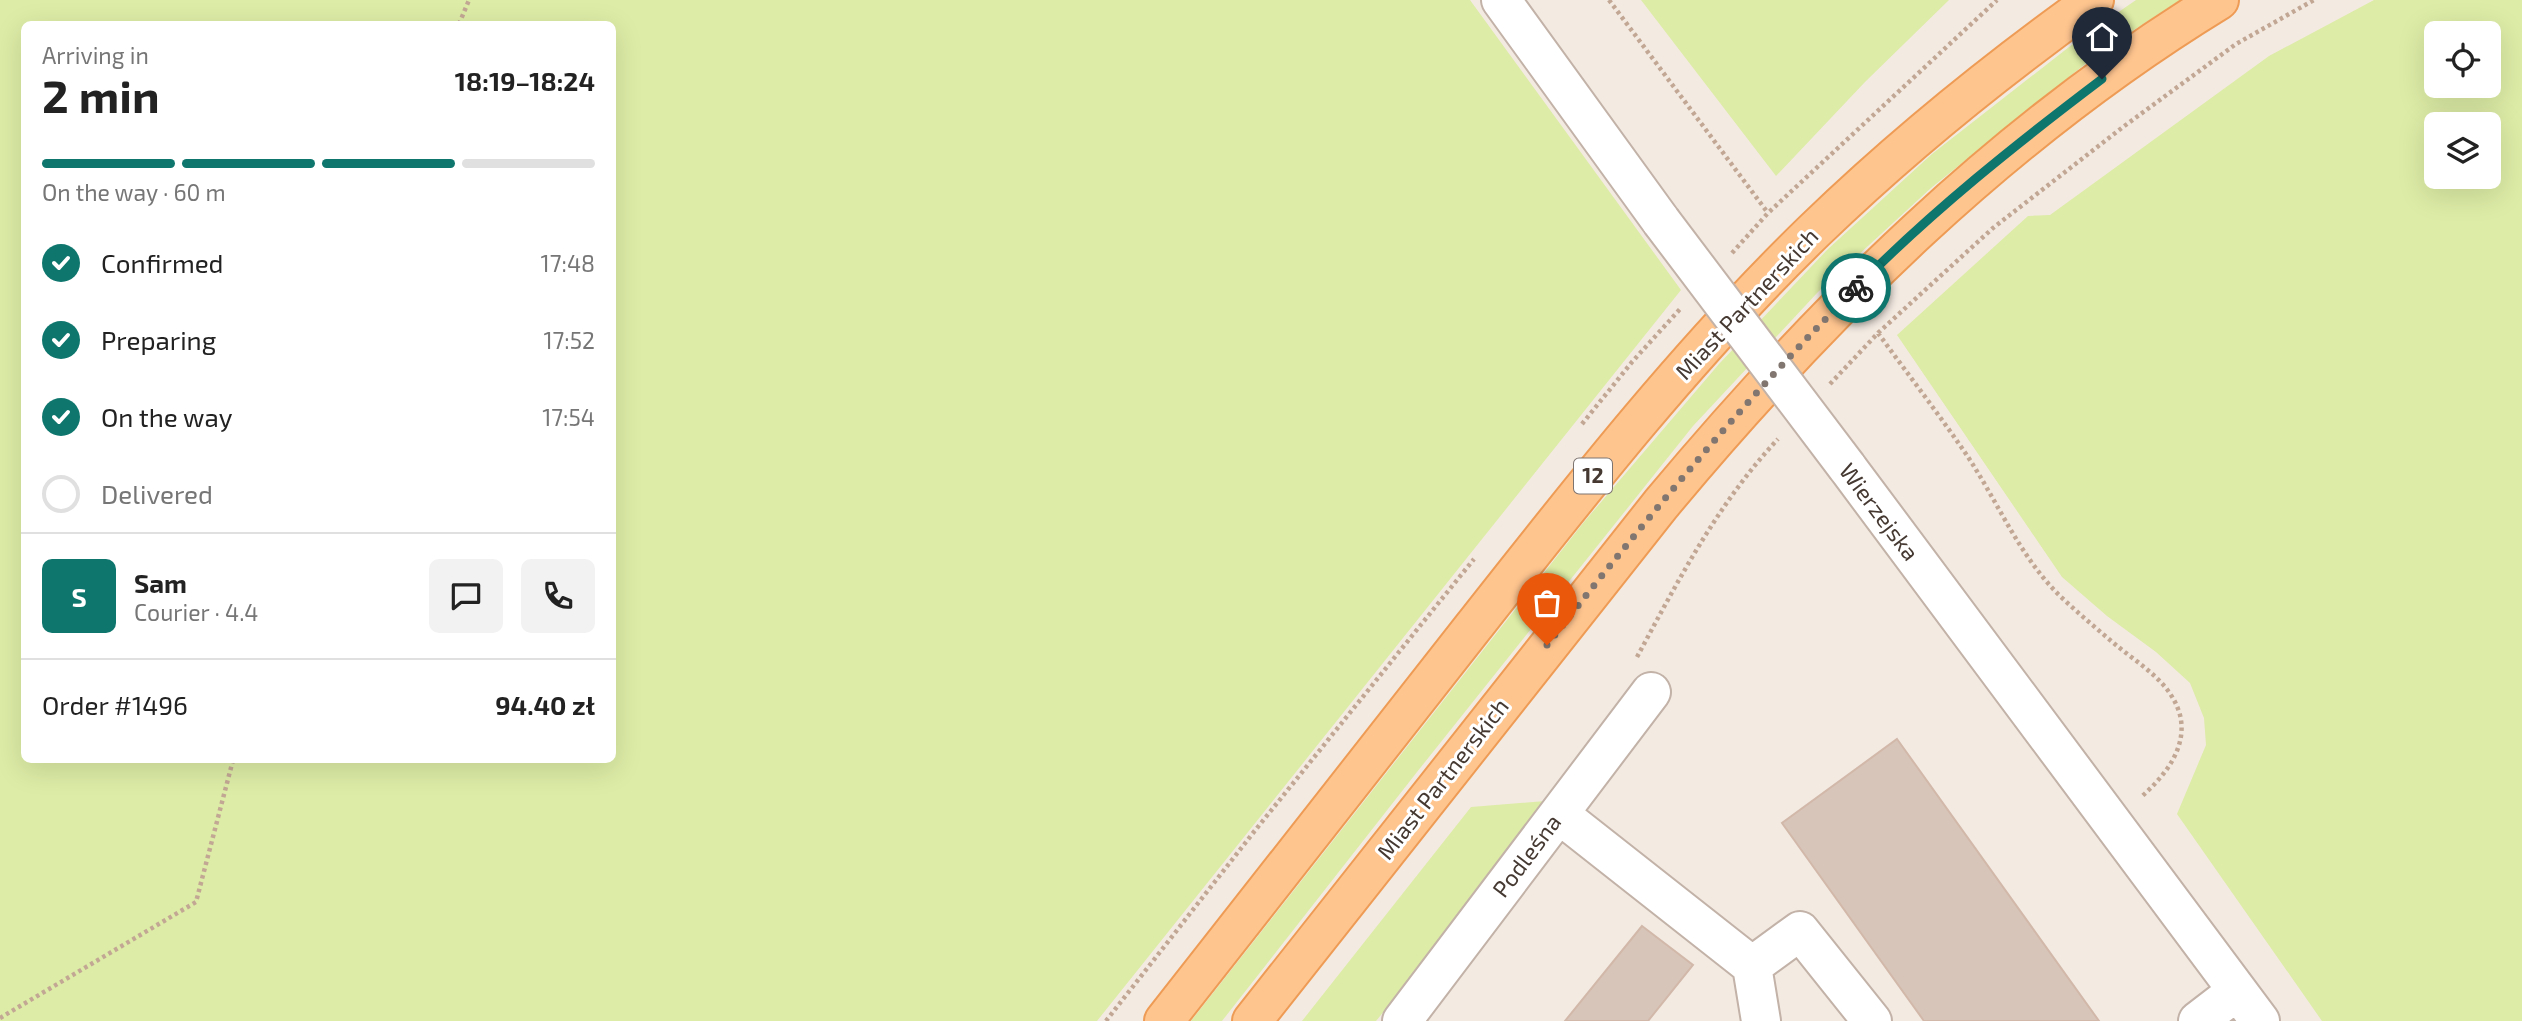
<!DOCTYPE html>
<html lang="en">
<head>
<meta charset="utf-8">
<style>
	:root { --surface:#fff; --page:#f2f2f2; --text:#222; --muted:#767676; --line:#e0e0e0; --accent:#0f766e }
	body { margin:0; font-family:"Exo 2",sans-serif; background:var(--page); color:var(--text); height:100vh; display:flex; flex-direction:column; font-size:26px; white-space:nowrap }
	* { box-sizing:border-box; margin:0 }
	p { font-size:23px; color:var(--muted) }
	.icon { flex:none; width:38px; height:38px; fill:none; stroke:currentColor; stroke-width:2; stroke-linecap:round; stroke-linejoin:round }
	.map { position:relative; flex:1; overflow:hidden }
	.details { position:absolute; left:21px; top:21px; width:595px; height:742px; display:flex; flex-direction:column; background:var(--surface); border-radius:10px; box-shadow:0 7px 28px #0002 }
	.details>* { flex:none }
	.buttons { position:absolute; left:2424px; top:21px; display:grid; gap:14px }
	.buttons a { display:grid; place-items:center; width:77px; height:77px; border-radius:10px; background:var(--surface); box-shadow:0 7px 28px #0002; font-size:35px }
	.pin { position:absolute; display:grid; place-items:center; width:60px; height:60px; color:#fff; margin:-72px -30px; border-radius:50% 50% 50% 0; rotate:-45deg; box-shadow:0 0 7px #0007 }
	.pin .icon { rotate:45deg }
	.courier { position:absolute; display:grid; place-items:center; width:70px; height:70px; margin:-35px; border:5px solid #0f766e; border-radius:50%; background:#fff; color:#222; box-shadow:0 2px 9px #0007 }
	.summary em { font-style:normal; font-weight:700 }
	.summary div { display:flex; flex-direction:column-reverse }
	.summary { display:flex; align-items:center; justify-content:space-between; height:119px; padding:0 21px }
	h1 { font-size:46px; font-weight:700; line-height:52px }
	.bar { display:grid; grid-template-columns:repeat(4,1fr); gap:10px 7px; align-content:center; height:84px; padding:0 21px }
	.bar i { height:9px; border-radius:5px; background:var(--line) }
	.bar .selected { background:var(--accent) }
	.bar p { grid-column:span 4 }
	.line { display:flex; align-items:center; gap:18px; padding:0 21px; border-top:2px solid var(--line) }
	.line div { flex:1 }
	.round { display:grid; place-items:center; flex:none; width:74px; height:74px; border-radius:10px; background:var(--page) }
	ol { padding:0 21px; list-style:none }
	li { display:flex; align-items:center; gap:21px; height:77px }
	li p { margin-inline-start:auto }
	li .icon { padding:7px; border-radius:50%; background:var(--accent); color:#fff; stroke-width:4 }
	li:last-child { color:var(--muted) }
	li i { width:38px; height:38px; border:4px solid var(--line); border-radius:50% }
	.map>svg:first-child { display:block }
</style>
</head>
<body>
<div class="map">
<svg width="2522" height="1021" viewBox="0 0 2522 1021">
	<rect width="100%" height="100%" fill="#f3eae2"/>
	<path fill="#ddeca6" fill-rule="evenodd" d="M0 0H1470L1681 290 1097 1021H0ZM24 24H612V760H24Z
		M1641 0H1949L1865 82 1776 176Z
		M2136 0H2180L2100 52 1931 188 1818 292 1693 426 1417 772 1222 1021H1191L1584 522 1719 364 1828 249 1932 154 2078 40Z
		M2374 0H2522V1021H2322L2177 814 2206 745 2204 718 2190 683 2156 652 2107 616 2062 577 1897 335 2028 216 2050 215 2269 56ZM2436 33H2488V86H2436ZM2436 124H2488V177H2436Z
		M1558 800 1376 1021H1302L1471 807Z"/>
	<path fill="#d8c5b9" stroke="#d1b8a9" stroke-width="2" d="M1897 739 2099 1021H1924L1782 823Z
		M1642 926 1693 965 1648 1021H1565Z"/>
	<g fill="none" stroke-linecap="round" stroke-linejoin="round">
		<g stroke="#c2b2a7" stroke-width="42">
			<path id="minor" d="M1501 0 1661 221
				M1847 467 2260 1021
				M1559 814 1752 966
				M1402 1021 1651 692
				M1761 1021 1752 966 1800 931 1872 1021
				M2198 1021 2237 991"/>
		</g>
		<g stroke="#ee9c55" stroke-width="42">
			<path id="major" d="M1164 1021C1268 890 1371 758 1474 626 1581 490 1690 351 1815 230 1902 146 1996 70 2094 0
				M1252 1021 1661 504C1822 311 2003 132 2219 0"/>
		</g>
		<path stroke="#c2a794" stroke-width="4.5" stroke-dasharray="3.5 3.5" stroke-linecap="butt" d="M1609 0 1768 213
			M459 24 469 0
			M1732 253 1768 213 1997 0
			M1878 333C1907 373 1938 413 1966 454 1997 500 2019 556 2060 596 2078 613 2097 629 2116 645 2140 665 2171 682 2180 715 2188 748 2164 777 2141 797
			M1830 384 1878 333 1993 228 2123 127 2236 44 2314 0
			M1582 424 1632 362 1681 308
			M1637 657C1678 581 1718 503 1778 439
			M0 1018 196 902 233 760
			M1106 1021 1253 833 1474 559"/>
		<use href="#minor" stroke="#fff" stroke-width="38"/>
		<use href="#major" stroke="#ffc58f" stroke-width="38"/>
		<g stroke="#c2b2a7" stroke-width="42" stroke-linecap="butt">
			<path id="minor-bridge" d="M1661 221 1847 467"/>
		</g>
		<use href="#minor-bridge" stroke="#fff" stroke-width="38"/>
	</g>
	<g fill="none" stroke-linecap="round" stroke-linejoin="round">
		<path stroke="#827770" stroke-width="7" stroke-dasharray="0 12.6" d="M1547 645C1644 521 1745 399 1856 288"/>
		<path stroke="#0f766e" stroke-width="9" d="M1856 288C1932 211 2016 144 2102 79"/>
	</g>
	<g text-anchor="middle" stroke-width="6" stroke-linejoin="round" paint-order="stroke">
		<rect fill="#fff" stroke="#7d7470" stroke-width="2" x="1574" y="458.5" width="38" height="35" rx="5"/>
		<g font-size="21" font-weight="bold" fill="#453932">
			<text x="1593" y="483">12</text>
		</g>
		<g font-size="23" fill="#453932" stroke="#fff">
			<text transform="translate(1747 304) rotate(-47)" y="8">Miast Partnerskich</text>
			<text transform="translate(1879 512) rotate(53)" y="8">Wierzejska</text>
			<text transform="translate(1443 779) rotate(-52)" y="8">Miast Partnerskich</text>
			<text transform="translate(1527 856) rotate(-53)" y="8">Podleśna</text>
		</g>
	</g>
</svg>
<div class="buttons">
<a><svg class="icon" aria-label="locate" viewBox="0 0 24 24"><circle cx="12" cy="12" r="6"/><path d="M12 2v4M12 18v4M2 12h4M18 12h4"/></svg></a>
<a><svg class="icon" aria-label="layers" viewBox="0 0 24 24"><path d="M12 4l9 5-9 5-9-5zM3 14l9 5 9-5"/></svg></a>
</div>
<div class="pin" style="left:1547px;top:645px;background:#ea580c"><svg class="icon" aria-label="bag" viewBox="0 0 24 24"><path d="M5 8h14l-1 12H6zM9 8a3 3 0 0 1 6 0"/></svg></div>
<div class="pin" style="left:2102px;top:79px;background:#1f2937"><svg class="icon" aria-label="home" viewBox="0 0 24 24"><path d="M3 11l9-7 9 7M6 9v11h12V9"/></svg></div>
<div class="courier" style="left:1856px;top:288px"><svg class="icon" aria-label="bike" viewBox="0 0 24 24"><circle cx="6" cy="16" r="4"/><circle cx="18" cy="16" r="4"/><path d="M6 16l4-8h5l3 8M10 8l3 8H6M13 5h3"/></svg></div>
<section class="details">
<div class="summary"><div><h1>2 min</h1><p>Arriving in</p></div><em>18:19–18:24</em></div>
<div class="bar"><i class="selected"></i><i class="selected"></i><i class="selected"></i><i></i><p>On the way · 60 m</p></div>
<ol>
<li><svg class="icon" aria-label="check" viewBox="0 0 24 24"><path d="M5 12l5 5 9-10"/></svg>Confirmed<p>17:48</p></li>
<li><svg class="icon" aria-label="check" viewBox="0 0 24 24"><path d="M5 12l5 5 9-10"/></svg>Preparing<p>17:52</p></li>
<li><svg class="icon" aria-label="check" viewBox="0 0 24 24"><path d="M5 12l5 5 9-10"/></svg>On the way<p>17:54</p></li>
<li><i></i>Delivered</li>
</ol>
<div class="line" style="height:126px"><b class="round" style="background:var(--accent);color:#fff">S</b><div><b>Sam</b><p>Courier · 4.4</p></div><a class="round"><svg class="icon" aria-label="chat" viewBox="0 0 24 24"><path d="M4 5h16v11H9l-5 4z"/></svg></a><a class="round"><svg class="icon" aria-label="phone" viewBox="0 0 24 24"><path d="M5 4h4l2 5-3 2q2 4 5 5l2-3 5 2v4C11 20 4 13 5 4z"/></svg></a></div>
<div class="line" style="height:91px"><div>Order #1496</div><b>94.40 zł</b></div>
</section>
</div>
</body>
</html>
